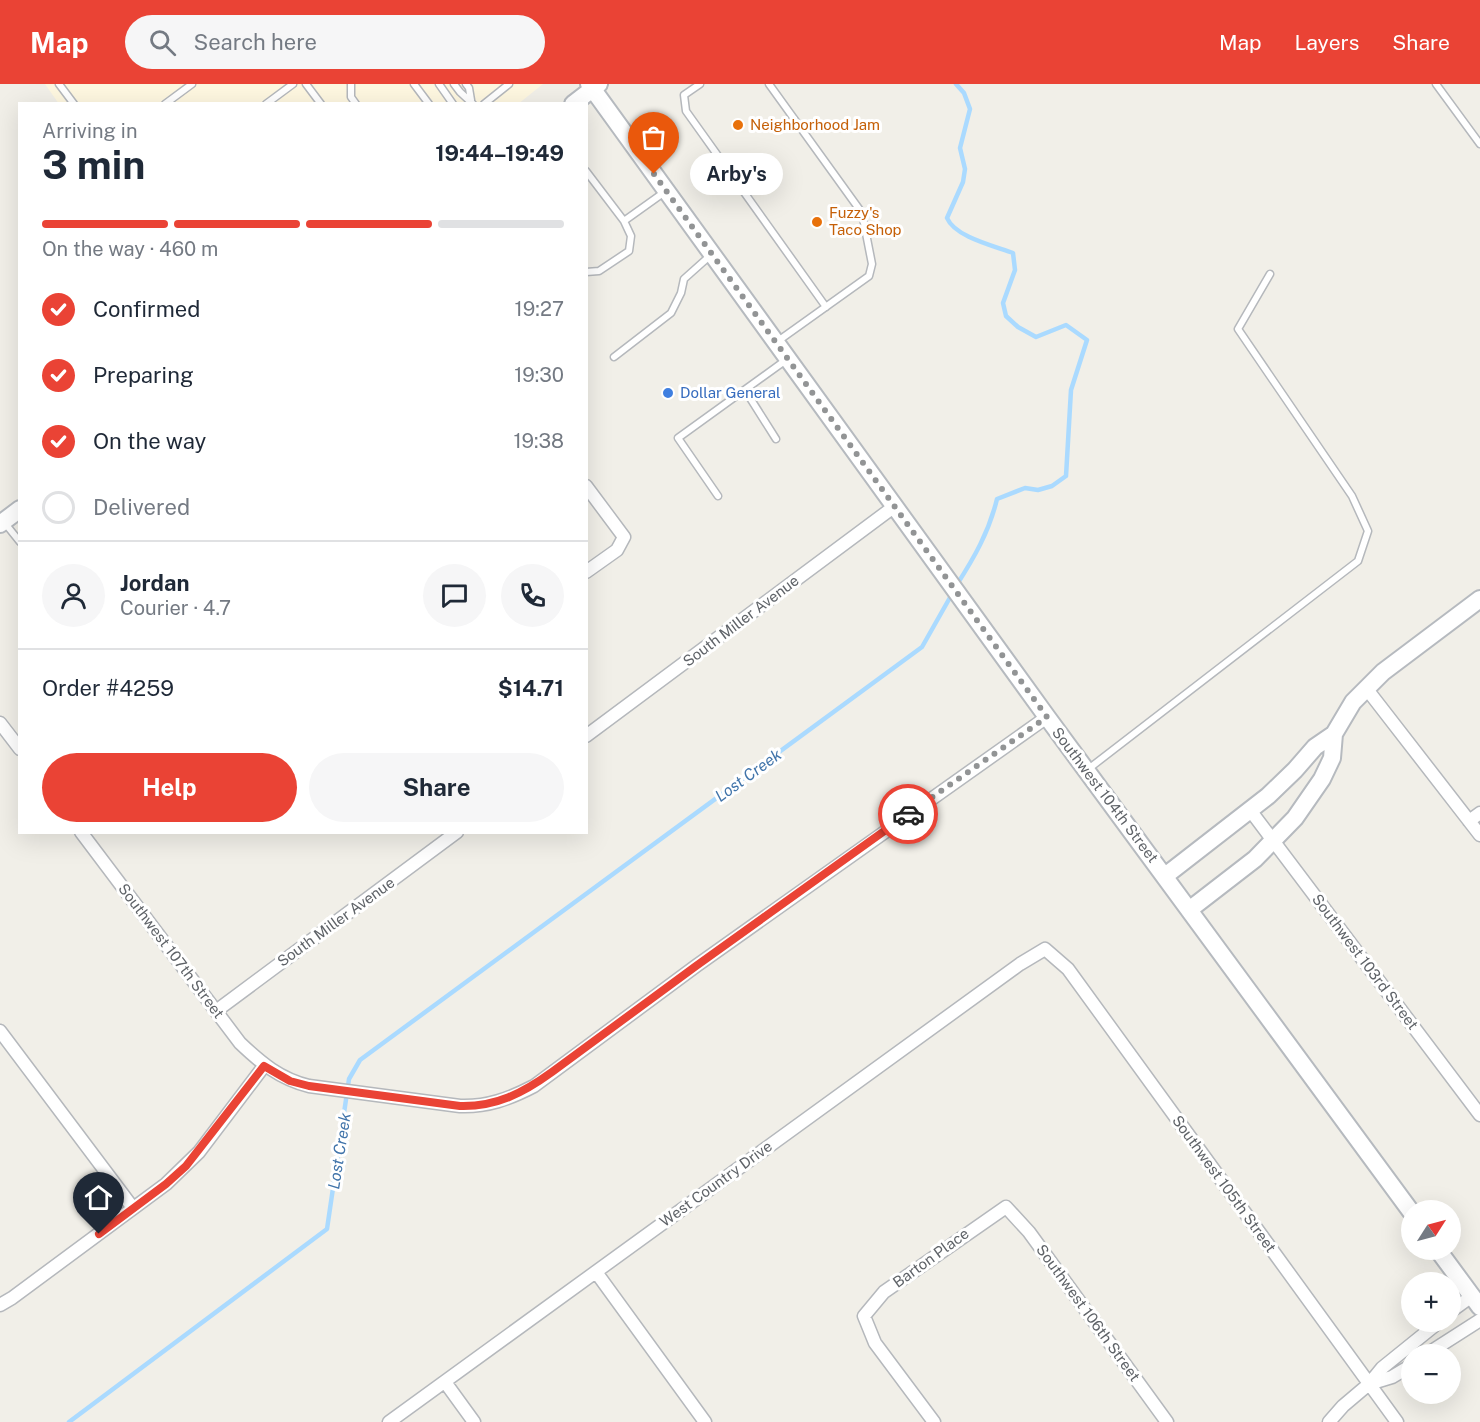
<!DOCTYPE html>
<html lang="en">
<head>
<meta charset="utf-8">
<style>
	:root { --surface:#fff; --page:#f6f6f7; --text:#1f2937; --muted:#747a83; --line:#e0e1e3; --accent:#ea4335 }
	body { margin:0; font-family:"Public Sans",sans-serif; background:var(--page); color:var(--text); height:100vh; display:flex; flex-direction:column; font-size:22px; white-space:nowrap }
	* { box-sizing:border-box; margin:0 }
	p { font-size:20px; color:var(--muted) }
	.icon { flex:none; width:33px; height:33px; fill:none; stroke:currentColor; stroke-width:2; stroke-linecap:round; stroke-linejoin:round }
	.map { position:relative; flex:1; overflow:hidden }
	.drawer { position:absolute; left:18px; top:18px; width:570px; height:732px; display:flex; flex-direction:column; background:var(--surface); border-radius:0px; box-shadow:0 6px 24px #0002 }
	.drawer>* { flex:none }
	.needle { width:39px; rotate:54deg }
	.buttons { position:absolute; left:1401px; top:1116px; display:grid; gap:12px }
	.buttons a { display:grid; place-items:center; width:60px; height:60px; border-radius:50%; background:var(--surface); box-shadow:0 6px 24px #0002; font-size:30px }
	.pin { position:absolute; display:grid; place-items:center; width:51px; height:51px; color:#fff; margin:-62px -26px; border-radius:50% 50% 50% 0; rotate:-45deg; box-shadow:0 0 6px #0007 }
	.pin .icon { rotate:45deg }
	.courier { position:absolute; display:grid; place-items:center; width:60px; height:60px; margin:-30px; border:4px solid #ea4335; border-radius:50%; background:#fff; color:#222; box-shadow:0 2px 8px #0007 }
	.bubble { position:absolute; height:42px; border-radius:21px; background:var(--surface); box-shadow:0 6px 24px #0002; font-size:20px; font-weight:700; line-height:42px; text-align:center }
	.summary em { font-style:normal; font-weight:700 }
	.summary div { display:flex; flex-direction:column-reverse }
	.summary { display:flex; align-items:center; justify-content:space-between; height:102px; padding:0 24px }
	h1 { font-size:39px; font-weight:700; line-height:45px }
	.bar { display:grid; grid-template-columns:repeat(4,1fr); gap:9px 6px; align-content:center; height:72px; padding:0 24px }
	.bar i { height:8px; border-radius:4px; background:var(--line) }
	.bar .on { background:var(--accent) }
	.bar p { grid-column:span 4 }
	.line { display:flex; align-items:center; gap:15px; padding:0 24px; border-top:2px solid var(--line) }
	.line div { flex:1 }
	.round { display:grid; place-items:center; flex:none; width:63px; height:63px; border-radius:32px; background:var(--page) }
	ol { padding:0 24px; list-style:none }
	li { display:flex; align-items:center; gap:18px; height:66px }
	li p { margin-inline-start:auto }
	li .icon { padding:6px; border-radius:50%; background:var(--accent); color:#fff; stroke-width:4 }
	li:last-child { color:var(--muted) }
	li i { width:33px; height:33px; border:3px solid var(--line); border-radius:50% }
	.action { display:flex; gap:12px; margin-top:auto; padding:12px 24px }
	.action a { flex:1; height:69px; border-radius:36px; background:var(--accent); color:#fff; font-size:24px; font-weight:700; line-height:69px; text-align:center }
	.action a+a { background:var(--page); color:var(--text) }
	header { display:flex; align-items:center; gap:36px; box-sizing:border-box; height:84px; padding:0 30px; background:var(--accent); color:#fff }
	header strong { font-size:28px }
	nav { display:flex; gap:33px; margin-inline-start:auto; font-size:21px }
	.search { width:420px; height:54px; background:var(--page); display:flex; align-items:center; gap:15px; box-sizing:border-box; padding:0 21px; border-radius:33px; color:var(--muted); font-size:22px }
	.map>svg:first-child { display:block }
</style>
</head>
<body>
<header>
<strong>Map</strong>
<div class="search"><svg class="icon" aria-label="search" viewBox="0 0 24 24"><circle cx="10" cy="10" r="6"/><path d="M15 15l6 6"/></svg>Search here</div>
<nav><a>Map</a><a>Layers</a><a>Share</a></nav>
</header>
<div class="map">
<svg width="1480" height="1338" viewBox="0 0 1480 1338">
	<rect width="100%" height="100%" fill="#f1efe8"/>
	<path fill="#fef7e0" d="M45 0H543L518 20H59Z"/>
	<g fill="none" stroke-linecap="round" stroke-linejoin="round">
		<path stroke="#aadaff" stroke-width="4.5" d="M956 0 964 9 970 25 960 64 965 85 963 98 947 134C955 153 994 162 1013 169L1015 186 1003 219 1006 232 1018 243 1036 253 1066 241 1087 256 1071 306 1066 392 1052 402 1038 406 1025 404 997 415C989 448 974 474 956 502
			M69 1338 327 1145 349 995 360 976 922 563 952 510"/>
		<g stroke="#b5b8bc" stroke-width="9">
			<path id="lane" d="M59 0 74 20
				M306 0 321 20
				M351 0V13L356 20
				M414 0 429 20
				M439 0 453 20
				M454 0 460 8 473 20
				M466 0 469 4 471 16
				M700 0 684 11 686 27 826 223
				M769 0 862 129 872 180 869 192 778 257
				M1436 0 1480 60
				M165 20 192 0
				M266 20 293 0
				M484 20 509 0
				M586 87 624 137 631 152 629 167 599 187 586 188
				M624 137 666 107
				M614 273 671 229 681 209 684 195 712 170
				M745 306 776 355
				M718 412 678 354 786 276
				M4 438 20 458
				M1087 686 1358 477 1368 447 1352 412 1238 245 1270 190"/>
		</g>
		<g stroke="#b5b8bc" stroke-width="15">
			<path id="street" d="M586 402 624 453 617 466 586 488
				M1366 604 1480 751
				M0 639 20 665
				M586 652 895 422
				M1250 726 1480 1031
				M1469 737 1480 729
				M81 748 240 959C261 979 280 995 309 1002L460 1022C487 1023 509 1015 534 1002L696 882 1047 633
				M216 927 457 748
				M0 947 133 1124
				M596 1188 705 1338
				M0 1221 12 1214 166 1100 199 1068 264 982
				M1450 1228 1472 1212
				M1427 1270 1480 1236
				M445 1298 474 1338
				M1369 1300 1392 1293 1412 1281
				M389 1338 1020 880 1045 865 1068 885 1397 1338
				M934 1338 875 1259 864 1232 884 1208 1006 1123 1029 1148 1167 1338
				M1329 1338 1343 1322 1369 1300 1382 1284 1439 1238"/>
		</g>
		<g stroke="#b6babf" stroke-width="20">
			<path id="secondary" d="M589 0 1047 633 1412 1129
				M573 20 599 0
				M0 440 20 425
				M1165 792 1268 712 1295 686 1315 663 1334 650
				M1189 826 1255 775 1295 734 1322 695 1332 674 1334 650 1353 618 1383 588 1480 515
				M1438 1166 1480 1223"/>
		</g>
		<use href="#lane" stroke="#fff" stroke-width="6"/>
		<use href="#street" stroke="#fff" stroke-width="12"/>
		<use href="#secondary" stroke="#fff" stroke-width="16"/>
	</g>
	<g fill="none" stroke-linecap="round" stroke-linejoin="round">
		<path stroke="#929495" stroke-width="6" stroke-dasharray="0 10.8" d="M654 90 1047 633 908 730"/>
		<path stroke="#ea4335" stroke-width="8" d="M99 1150 166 1100 186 1082 264 982 290 997 309 1002 460 1022C496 1023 523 1009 552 988L696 882 908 730"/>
	</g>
	<g fill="#e8710a" stroke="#fff" stroke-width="2">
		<circle cx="738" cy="41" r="6"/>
		<circle cx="817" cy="138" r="6"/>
	</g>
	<circle fill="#3f7fe0" stroke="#fff" stroke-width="2" cx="668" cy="309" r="6"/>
	<g text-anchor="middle" stroke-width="6" stroke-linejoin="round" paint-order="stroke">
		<g font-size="15" fill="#c56008" stroke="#fff" text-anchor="start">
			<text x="750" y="46">Neighborhood Jam</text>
			<text x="829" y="134">Fuzzy's<tspan x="829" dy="17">Taco Shop</tspan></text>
		</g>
		<g font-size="15" fill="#366cbe" stroke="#fff" text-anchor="start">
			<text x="680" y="314">Dollar General</text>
		</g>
		<g font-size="15" fill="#5f6368" stroke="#fff">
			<text transform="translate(741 537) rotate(-37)" y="5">South Miller Avenue</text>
			<text transform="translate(1105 711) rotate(53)" y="5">Southwest 104th Street</text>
			<text transform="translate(336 838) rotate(-36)" y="5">South Miller Avenue</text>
			<text transform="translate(171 867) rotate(53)" y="5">Southwest 107th Street</text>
			<text transform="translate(1365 878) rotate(53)" y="5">Southwest 103rd Street</text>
			<text transform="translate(716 1100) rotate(-36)" y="5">West Country Drive</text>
			<text transform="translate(1224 1100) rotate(54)" y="5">Southwest 105th Street</text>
			<text transform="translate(931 1174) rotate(-36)" y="5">Barton Place</text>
			<text transform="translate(1088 1229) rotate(54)" y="5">Southwest 106th Street</text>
		</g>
		<g font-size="16" font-style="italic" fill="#4174aa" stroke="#fff">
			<text transform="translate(748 691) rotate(-36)" y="6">Lost Creek</text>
			<text transform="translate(339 1067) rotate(-81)" y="6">Lost Creek</text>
		</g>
	</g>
</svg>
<div class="buttons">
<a><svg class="needle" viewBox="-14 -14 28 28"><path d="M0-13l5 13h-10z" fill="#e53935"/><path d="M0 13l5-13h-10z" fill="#747a83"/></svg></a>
<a>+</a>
<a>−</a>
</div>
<div class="pin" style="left:654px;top:90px;background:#ea580c"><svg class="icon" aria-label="bag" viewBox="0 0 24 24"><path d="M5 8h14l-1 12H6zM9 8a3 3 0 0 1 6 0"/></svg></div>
<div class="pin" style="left:99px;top:1150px;background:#1f2937"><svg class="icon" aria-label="home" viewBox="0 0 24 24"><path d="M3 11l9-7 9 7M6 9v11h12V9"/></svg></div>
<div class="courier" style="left:908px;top:730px"><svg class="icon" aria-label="car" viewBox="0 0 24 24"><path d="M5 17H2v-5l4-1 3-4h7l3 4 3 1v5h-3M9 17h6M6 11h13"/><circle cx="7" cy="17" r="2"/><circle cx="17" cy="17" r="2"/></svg></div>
<div class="bubble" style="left:690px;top:69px;width:93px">Arby's</div>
<section class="drawer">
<div class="summary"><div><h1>3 min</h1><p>Arriving in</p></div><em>19:44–19:49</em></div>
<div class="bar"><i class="on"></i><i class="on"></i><i class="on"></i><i></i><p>On the way · 460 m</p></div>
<ol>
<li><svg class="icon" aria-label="check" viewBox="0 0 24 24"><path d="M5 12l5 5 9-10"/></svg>Confirmed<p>19:27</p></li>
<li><svg class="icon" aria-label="check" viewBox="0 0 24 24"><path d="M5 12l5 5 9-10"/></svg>Preparing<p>19:30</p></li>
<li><svg class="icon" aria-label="check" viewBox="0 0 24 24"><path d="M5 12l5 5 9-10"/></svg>On the way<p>19:38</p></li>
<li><i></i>Delivered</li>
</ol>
<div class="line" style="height:108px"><a class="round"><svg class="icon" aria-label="person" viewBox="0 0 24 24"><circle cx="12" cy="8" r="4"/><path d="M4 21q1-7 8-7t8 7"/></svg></a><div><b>Jordan</b><p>Courier · 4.7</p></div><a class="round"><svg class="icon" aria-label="chat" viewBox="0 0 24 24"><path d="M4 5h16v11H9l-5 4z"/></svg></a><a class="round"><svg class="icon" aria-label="phone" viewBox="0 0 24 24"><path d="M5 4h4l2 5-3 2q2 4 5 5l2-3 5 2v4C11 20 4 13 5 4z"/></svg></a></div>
<div class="line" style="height:78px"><div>Order #4259</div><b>$14.71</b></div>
<div class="action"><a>Help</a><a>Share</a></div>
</section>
</div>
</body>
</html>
